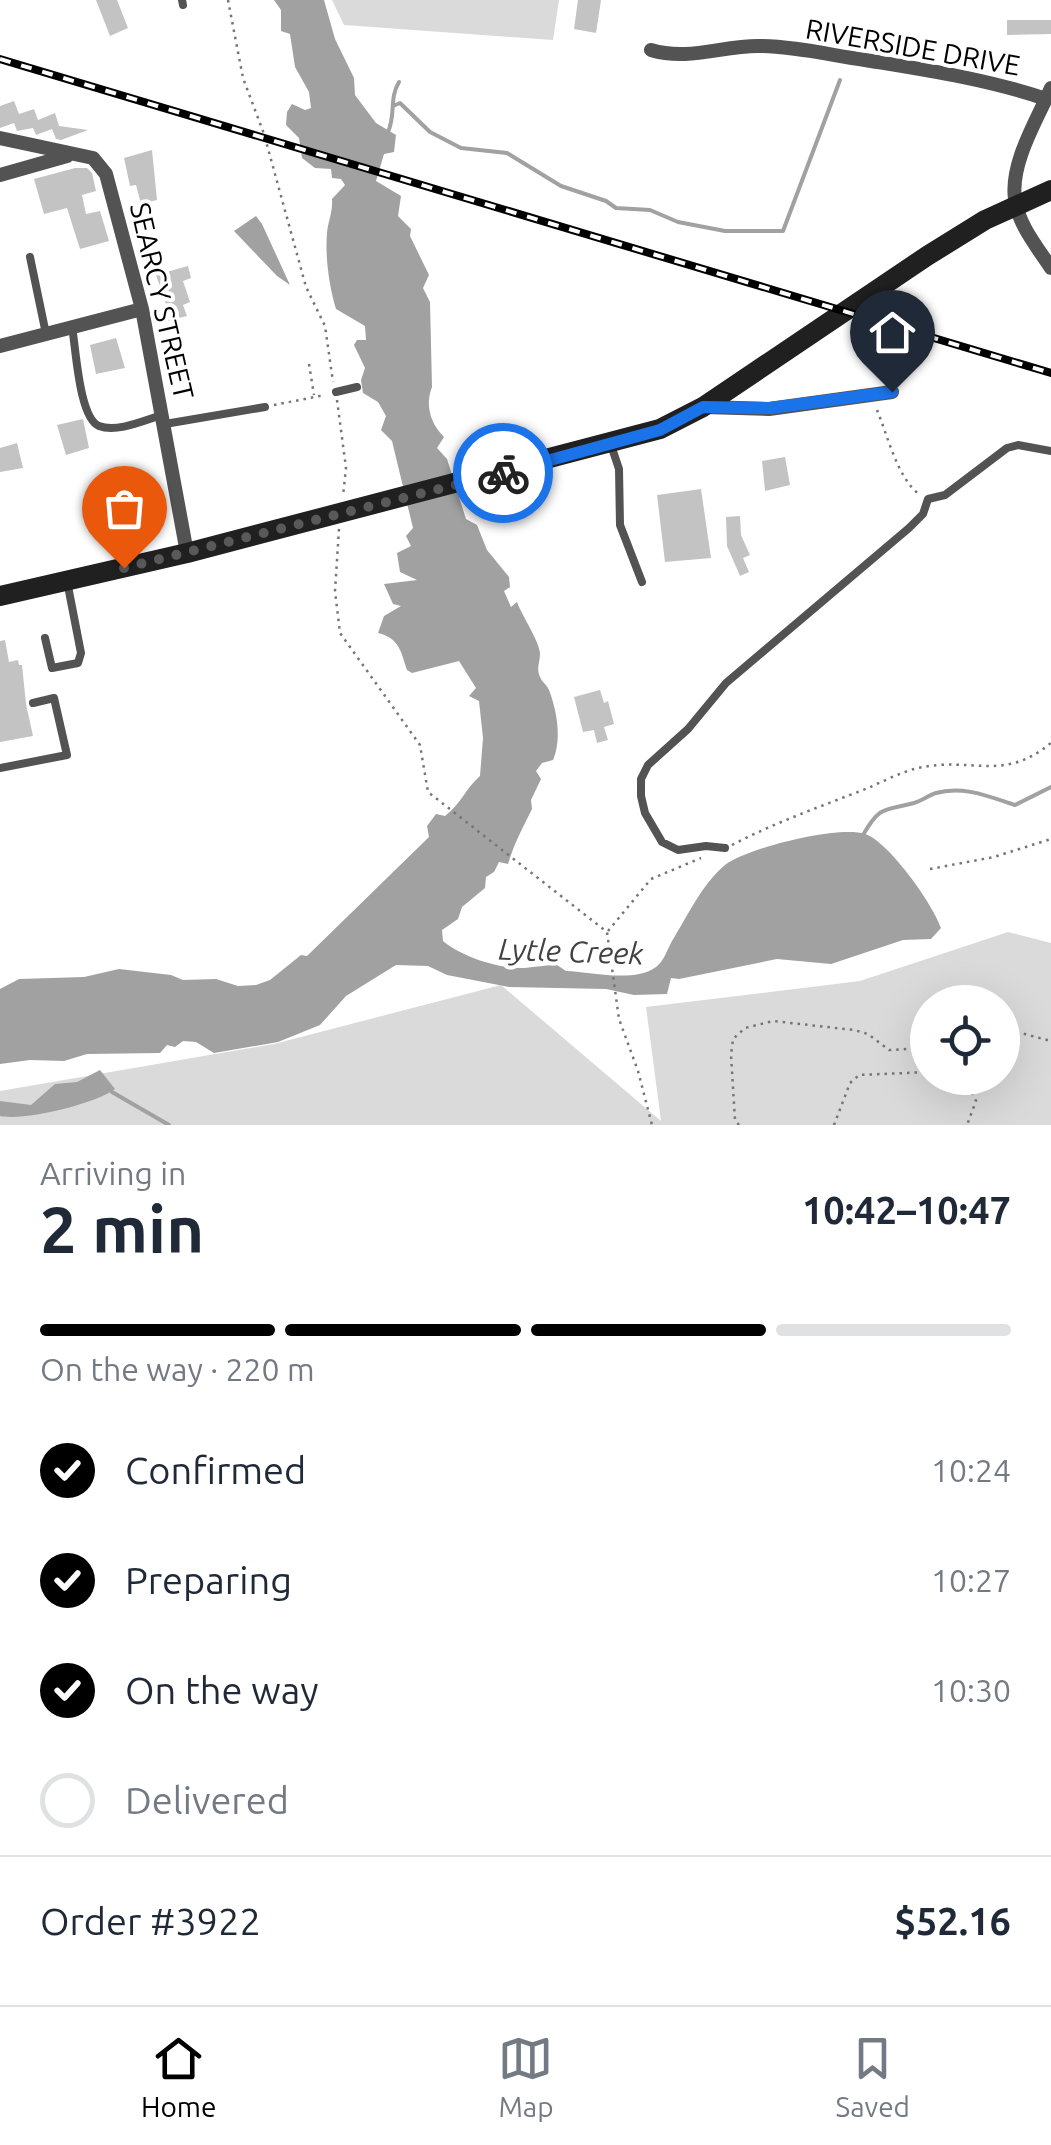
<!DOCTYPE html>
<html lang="en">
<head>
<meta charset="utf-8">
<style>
	:root { --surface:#fff; --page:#f6f6f7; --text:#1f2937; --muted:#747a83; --line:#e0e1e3; --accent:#000 }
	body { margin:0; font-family:Ubuntu,sans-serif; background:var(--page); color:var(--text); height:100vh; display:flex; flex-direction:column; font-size:38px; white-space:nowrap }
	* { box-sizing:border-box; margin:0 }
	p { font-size:32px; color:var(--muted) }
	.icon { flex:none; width:55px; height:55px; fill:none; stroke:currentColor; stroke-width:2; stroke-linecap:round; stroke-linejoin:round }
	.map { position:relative; height:1125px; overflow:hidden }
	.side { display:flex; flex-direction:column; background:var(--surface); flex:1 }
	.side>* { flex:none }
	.controls { position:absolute; left:910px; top:985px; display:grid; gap:20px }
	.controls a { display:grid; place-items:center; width:110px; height:110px; border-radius:50%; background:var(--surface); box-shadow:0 10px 40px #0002; font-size:50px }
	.pin { position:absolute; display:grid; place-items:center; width:85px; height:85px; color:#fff; margin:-102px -42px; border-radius:50% 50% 50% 0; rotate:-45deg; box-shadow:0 0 10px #0007 }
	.pin .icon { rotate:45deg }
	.courier { position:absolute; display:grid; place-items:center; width:100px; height:100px; margin:-50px; border:8px solid #1a73e8; border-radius:50%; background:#fff; color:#222; box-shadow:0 2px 12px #0007 }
	.headline em { font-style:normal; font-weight:700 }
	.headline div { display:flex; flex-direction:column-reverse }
	.headline { display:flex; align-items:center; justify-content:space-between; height:170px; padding:0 40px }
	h1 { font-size:65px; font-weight:700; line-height:75px }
	.bar { display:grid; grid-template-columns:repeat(4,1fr); gap:15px 10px; align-content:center; height:120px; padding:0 40px }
	.bar i { height:12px; border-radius:8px; background:var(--line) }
	.bar .selected { background:var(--accent) }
	.bar p { grid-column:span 4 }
	.line { display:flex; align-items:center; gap:25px; padding:0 40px; border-top:2px solid var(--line) }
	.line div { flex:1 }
	ol { padding:0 40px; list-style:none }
	li { display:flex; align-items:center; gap:30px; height:110px }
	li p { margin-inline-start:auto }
	li .icon { padding:10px; border-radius:50%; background:var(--accent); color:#fff; stroke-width:4 }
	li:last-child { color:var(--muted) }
	li i { width:55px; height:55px; border:5px solid var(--line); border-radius:50% }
	.tabs { display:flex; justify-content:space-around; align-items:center; height:140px; border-top:2px solid var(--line); background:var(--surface); font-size:28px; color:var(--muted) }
	.tabs a { display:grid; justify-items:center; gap:5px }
	.tabs .selected { color:var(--accent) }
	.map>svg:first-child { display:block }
</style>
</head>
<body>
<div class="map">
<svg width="1051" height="1125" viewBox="0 0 1051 1125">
	<rect width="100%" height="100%" fill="#fff"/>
	<path fill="#dadada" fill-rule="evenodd" d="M332 0H559L553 40 344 25Z
		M1008 932 1051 943V1125H0V1091L274 1044 501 985 661 1121 646 1007 860 981ZM928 1002H1002V1078H928Z"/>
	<path fill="#a1a1a1" d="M274 0H324L335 39 354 78 355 95 376 123 396 135 394 152 384 154 376 181 401 196 398 216 411 229 410 236 429 275 423 288 430 302 432 387C425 405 430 423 444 437L437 448 447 459 466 519 477 525 487 550 509 577 510 587 504 591 511 607 517 602C522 616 540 642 540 654 540 662 536 668 540 677 542 682 547 685 549 690 557 711 562 739 553 760L542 763 536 771 541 779 531 800 532 809C523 827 514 844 508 864L499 862 494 872 486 877 485 888 462 907 458 919 442 930 443 941C462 957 499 969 525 968 535 967 546 965 557 965L566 971C592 972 634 983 656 967 664 961 667 950 672 941 687 917 702 884 725 865 747 848 839 825 865 834 888 841 933 904 941 928L931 939 903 940 831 964 777 959 679 979 671 978 667 994 634 995 606 989 509 987 447 975 428 966 396 965 346 996 320 1025 278 1042 214 1053 196 1042 183 1041 175 1047 167 1045 160 1053 87 1054 64 1061 30 1060 0 1064V989L19 979 84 977 119 969 171 975 183 980 216 979 238 986 256 985 270 980 301 955 307 956 429 837 427 826 436 814 445 816C461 804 465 789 480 776L483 738 479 701 469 696 476 688 459 661 412 673 407 670C401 651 399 638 378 633L384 616 401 606 393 604 384 584 417 580 400 572 397 553 411 546 406 536 413 528 392 441 381 430 386 416 378 402 363 393 361 380 365 368 354 345 357 340H366L365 326 336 309C329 286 325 256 327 233 328 221 333 212 332 199L345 185 341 179 332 178 331 169 315 168 302 158 299 138 286 125 287 112 292 104 305 110 311 108 309 92 295 67 290 34 281 31V10Z
		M256 216 262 224 290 285 277 276 234 231Z
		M100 1070 115 1089C95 1104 25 1121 0 1116V1101L31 1105 55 1084 77 1082Z"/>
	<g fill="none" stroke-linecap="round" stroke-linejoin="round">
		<path stroke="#a1a1a1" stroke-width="4" d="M393 106 400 103 430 132 461 148 507 153 561 186 606 201 616 208 650 210 678 222 725 231H783L840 80
			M388 132C396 115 389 98 399 82
			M863 835C881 804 885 811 914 803 922 801 929 795 936 793 963 785 990 797 1015 805L1051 787
			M112 1092 169 1125"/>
	</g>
	<path fill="#c3c3c3" d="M96 0H117L128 28 110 36Z
		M578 0H601L596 33 574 29Z
		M1007 20H1051V34L1007 35Z
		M14 101 19 114 34 109 38 120 55 113 59 126 88 130 61 140 56 139 52 129 36 135 33 128 17 131 14 123 0 128V106Z
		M152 150 157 200 141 204 136 185 130 186 124 158Z
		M75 168H87L92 173 96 191 82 195 86 214 100 211 109 241 80 249 67 208 44 214 34 179Z
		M188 266 191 278 183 281 190 302 183 305 187 316 167 321 163 305 166 304 156 275Z
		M116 338 125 368 96 374 90 345Z
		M83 419 89 448 66 455 57 425Z
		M17 443 23 468 0 472V448Z
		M785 457 790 485 765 491 762 461Z
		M701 489 711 558 665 562 657 495Z
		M740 516 741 535 750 555 743 558 749 572 740 576 727 546 726 517Z
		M5 640 9 662 18 660 19 665H22L26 704 33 736 0 742V641Z
		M600 690 604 703 608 701 614 724 604 727 608 740 597 743 594 730 583 732 574 697Z"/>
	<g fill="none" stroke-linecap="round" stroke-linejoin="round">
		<path stroke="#757575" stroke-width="2.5" stroke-dasharray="2.5 5" stroke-linecap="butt" d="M228 0 243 78 264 134 306 287 325 326 333 382
			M309 364 314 395
			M337 400 346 468 343 496
			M274 405 325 395
			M877 410C888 436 897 478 920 495
			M339 529 335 591 340 633 420 745 428 792 607 932 619 1019 638 1071 652 1125
			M732 845C776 822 822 806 868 788 884 781 901 772 918 768 973 756 1002 783 1051 743
			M930 869 994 857 1051 839
			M608 931 651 879 701 858
			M1002 1028 1051 1041
			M946 1078 971 1091 976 1101 967 1125
			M739 1125 735 1120 731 1055 733 1039 745 1028 773 1021 854 1030 868 1034 889 1050 928 1048
			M834 1125 850 1083 859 1075 928 1072"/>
		<path stroke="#535353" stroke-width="8" d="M182 0 183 5
			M30 257 46 334
			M72 327C76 348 79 418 99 426 117 433 145 420 162 415
			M336 392 357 387
			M165 424 265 407
			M611 445 619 469 620 525 642 582
			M45 638 52 668 78 663 81 653 67 581
			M0 768 67 755 54 698 33 703
			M725 848 706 846 678 850 662 842 645 813 641 796V779L648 765 688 729 726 683 909 528 923 514 928 499 945 495 1007 448 1018 445 1051 451"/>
		<path stroke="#535353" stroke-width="14" d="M651 50C688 61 721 46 758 46 793 46 830 55 865 60 926 70 987 79 1046 99
			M1051 88C1037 120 1010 163 1015 199 1018 224 1037 247 1051 268
			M0 138 93 158 106 174 142 309 187 553
			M0 175 67 156
			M0 346 142 309
			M704 407 769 409 892 392"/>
		<path stroke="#202020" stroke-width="20" d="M0 596 187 553 660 429 703 407 927 256 985 220 1051 190"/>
		<g stroke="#000" stroke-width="8">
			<path id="rail" d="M0 59 1051 373"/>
		</g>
		<use href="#rail" stroke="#fff" stroke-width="4" stroke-dasharray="11" stroke-linecap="butt"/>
	</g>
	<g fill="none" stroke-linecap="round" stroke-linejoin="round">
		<path stroke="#595959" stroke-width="10" stroke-dasharray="0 18" d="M124 568 503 473"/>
		<path stroke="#1a73e8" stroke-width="12" d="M503 473 660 430 703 407 770 408 892 392"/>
	</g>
	<g text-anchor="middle" stroke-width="8" stroke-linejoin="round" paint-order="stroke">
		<g font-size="28" fill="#000" stroke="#fff">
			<text transform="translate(913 47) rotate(10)" y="10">RIVERSIDE DRIVE</text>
			<text transform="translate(162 301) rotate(77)" y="10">SEARCY STREET</text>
		</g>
		<g font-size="30" font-style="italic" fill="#424242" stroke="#fff">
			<text transform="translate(571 952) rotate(2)" y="10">Lytle Creek</text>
		</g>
	</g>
</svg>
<div class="controls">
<a><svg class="icon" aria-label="locate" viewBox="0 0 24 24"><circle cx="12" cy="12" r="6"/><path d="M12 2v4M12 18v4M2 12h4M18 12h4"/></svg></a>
</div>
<div class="pin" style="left:124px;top:568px;background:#ea580c"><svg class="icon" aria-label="bag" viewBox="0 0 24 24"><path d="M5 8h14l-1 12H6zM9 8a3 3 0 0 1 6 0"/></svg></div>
<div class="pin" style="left:892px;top:392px;background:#1f2937"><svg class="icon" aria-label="home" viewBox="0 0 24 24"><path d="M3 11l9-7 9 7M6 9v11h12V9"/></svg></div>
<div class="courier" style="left:503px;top:473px"><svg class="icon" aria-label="bike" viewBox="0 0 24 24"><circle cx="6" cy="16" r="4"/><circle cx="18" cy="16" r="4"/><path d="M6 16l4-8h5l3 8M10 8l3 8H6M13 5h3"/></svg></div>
</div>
<section class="side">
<div class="headline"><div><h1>2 min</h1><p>Arriving in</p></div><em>10:42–10:47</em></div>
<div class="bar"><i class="selected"></i><i class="selected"></i><i class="selected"></i><i></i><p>On the way · 220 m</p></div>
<ol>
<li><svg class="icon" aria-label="check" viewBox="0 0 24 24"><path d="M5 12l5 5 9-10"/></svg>Confirmed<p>10:24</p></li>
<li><svg class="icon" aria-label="check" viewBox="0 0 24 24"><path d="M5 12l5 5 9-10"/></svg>Preparing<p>10:27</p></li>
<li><svg class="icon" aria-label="check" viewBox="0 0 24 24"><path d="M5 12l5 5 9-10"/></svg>On the way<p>10:30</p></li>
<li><i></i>Delivered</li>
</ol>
<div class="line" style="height:130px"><div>Order #3922</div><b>$52.16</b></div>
</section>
<nav class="tabs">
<a class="selected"><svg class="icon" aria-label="home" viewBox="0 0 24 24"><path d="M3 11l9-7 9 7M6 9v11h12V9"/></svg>Home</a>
<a><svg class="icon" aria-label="map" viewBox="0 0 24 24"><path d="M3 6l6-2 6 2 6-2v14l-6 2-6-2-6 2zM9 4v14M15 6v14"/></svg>Map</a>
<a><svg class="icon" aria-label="saved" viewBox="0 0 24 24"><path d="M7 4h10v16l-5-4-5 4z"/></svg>Saved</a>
</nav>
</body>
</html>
